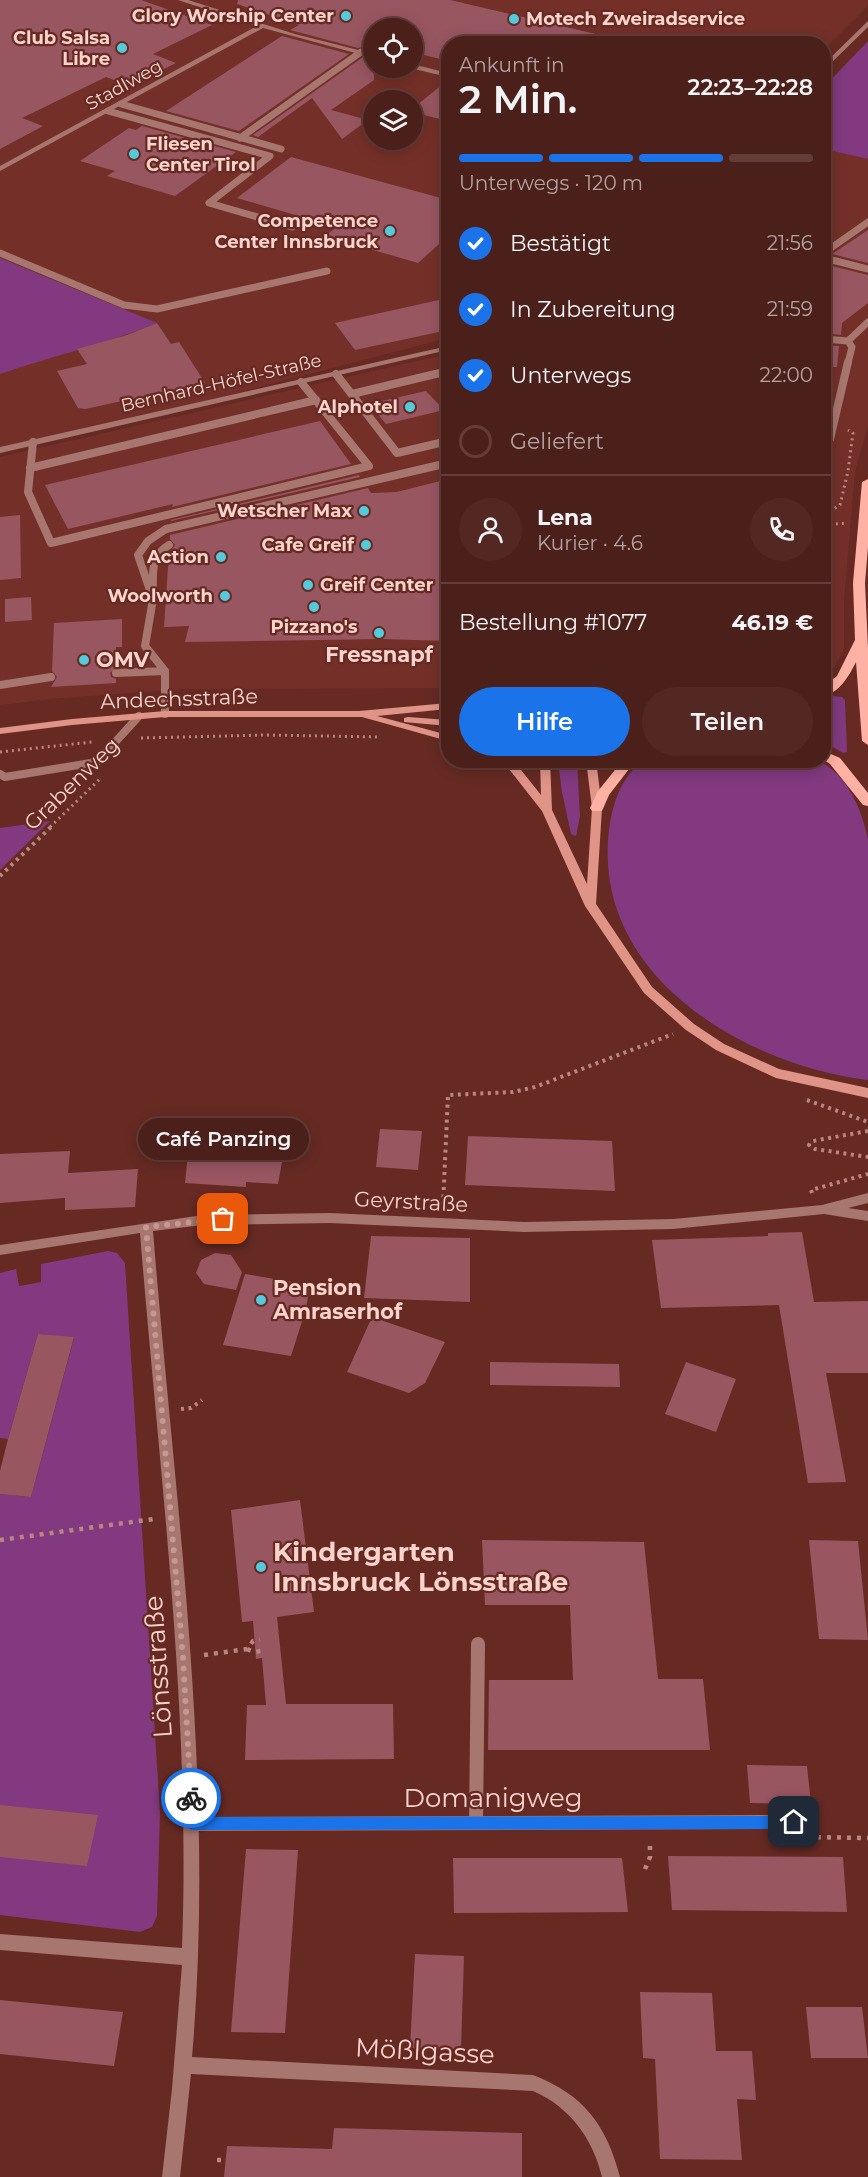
<!DOCTYPE html>
<html lang="de">
<head>
<meta charset="utf-8">
<style>
	:root { --surface:#4c201a; --page:#532823; --text:#f1f3f6; --muted:#b2a3a2; --line:#633e39; --accent:#1a73e8 }
	body { margin:0; font-family:Montserrat,sans-serif; background:var(--page); color:var(--text); height:100vh; display:flex; flex-direction:column; font-size:22px; white-space:nowrap }
	* { box-sizing:border-box; margin:0 }
	p { font-size:20px; color:var(--muted) }
	.icon { flex:none; width:33px; height:33px; fill:none; stroke:currentColor; stroke-width:2; stroke-linecap:round; stroke-linejoin:round }
	.map { position:relative; flex:1; overflow:hidden }
	.side { position:absolute; left:441px; top:36px; width:390px; height:732px; display:flex; flex-direction:column; background:var(--surface); border-radius:24px; box-shadow:0 3px 15px #0003,0 0 0 2px var(--line) }
	.side>* { flex:none }
	.tools { position:absolute; left:363px; top:18px; display:grid; gap:12px }
	.tools a { display:grid; place-items:center; width:60px; height:60px; border-radius:50%; background:var(--surface); box-shadow:0 3px 15px #0003,0 0 0 2px var(--line); font-size:30px }
	.pin { position:absolute; display:grid; place-items:center; width:51px; height:51px; color:#fff; margin:-26px; border-radius:12px; box-shadow:0 3px 9px #0006 }
	.courier { position:absolute; display:grid; place-items:center; width:60px; height:60px; margin:-30px; border:4px solid #1a73e8; border-radius:50%; background:#fff; color:#222; box-shadow:0 2px 8px #0007 }
	.bubble { position:absolute; height:42px; border-radius:21px; background:var(--surface); box-shadow:0 3px 15px #0003,0 0 0 2px var(--line); font-size:20px; font-weight:600; line-height:42px; text-align:center }
	.overview em { font-style:normal; font-weight:600 }
	.overview div { display:flex; flex-direction:column-reverse }
	.overview { display:flex; align-items:center; justify-content:space-between; height:102px; padding:0 18px }
	h1 { font-size:39px; font-weight:600; line-height:45px }
	.bar { display:grid; grid-template-columns:repeat(4,1fr); gap:9px 6px; align-content:center; height:72px; padding:0 18px }
	.bar i { height:8px; border-radius:4px; background:var(--line) }
	.bar .on { background:var(--accent) }
	.bar p { grid-column:span 4 }
	.line { display:flex; align-items:center; gap:15px; padding:0 18px; border-top:2px solid var(--line) }
	.line div { flex:1 }
	.round { display:grid; place-items:center; flex:none; width:63px; height:63px; border-radius:32px; background:var(--page) }
	ol { padding:0 18px; list-style:none }
	li { display:flex; align-items:center; gap:18px; height:66px }
	li p { margin-inline-start:auto }
	li .icon { padding:6px; border-radius:50%; background:var(--accent); color:#fff; stroke-width:4 }
	li:last-child { color:var(--muted) }
	li i { width:33px; height:33px; border:3px solid var(--line); border-radius:50% }
	.primary-button { display:flex; gap:12px; margin-top:auto; padding:12px 18px }
	.primary-button a { flex:1; height:69px; border-radius:36px; background:var(--accent); color:#fff; font-size:24px; font-weight:600; line-height:69px; text-align:center }
	.primary-button a+a { background:var(--page); color:var(--text) }
	.map>svg:first-child { display:block }
</style>
</head>
<body>
<div class="map">
<svg width="868" height="2177" viewBox="0 0 868 2177">
	<rect width="100%" height="100%" fill="#662a23"/>
	<path fill="#743028" fill-rule="evenodd" d="M0 0H868V6L824 49V44H448V338L0 454ZM374 28H412V68H374ZM374 100H412V140H374Z
		M824 149 868 159V425L855 471 844 601V649L835 666 824 676Z
		M448 354V688L183 689 49 699 0 705V457Z"/>
	<path fill="#82397f" d="M868 41V159L824 149V87Z
		M0 258 157 323C106 344 52 356 0 374Z
		M832 696 842 697 845 700 847 752 843 753 824 742V702Z
		M558 761H577L580 816 576 836 571 834 562 792Z
		M643 761H820C848 777 862 809 868 840V1080C747 1065 599 980 608 841 610 812 618 779 643 761Z
		M50 821 0 870V828Z
		M108 1251 117 1253 125 1263 160 1812 157 1916 152 1927 140 1932 0 1915V1494L31 1497 74 1338 38 1334 8 1439 0 1438V1273L16 1269 19 1286 41 1282V1264Z"/>
	<path fill="#985661" d="M0 0H141L212 25 153 54 176 63 130 86 106 77 22 118 43 126 0 149Z
		M238 0H450L600 35 599 44H448V61L412 52V28H374V52L363 47 358 48 290 30 299 25 237 4Z
		M282 36 349 54 239 131 166 111Z
		M363 57 374 60V80L331 110 368 120 342 139 312 98 258 137 253 135Z
		M448 80V121L412 112V109Z
		M142 126 236 152 175 196 107 176 115 171 80 161 129 128 136 130Z
		M291 157 448 200V236L418 263 325 236 337 227 237 198Z
		M868 230V263L832 254Z
		M824 264 868 275V303L842 323 841 335 824 333Z
		M448 298V330L355 350 335 323Z
		M157 323 171 344 179 342 205 383 85 409 78 408 57 371 87 364 77 349 127 335Z
		M824 345 839 346 837 367H824Z
		M426 391 444 410 386 424 369 404Z
		M320 421 351 464 172 507 173 504 68 529 45 485Z
		M359 475 360 477 171 521V520Z
		M448 479V641L382 639 185 642 189 626 164 627 169 553 175 545 170 539V535L368 488 371 493 397 492Z
		M20 515 21 578 0 580V517Z
		M31 597 32 620 5 622V599Z
		M122 619V647H116V667L110 673 111 677 116 679V683L51 687 57 677 52 671 54 623Z
		M380 1129 422 1131 418 1170 376 1167Z
		M468 1136 612 1141 615 1191 465 1185Z
		M189 1143 284 1151 278 1184 246 1182V1187L185 1183Z
		M70 1151 68 1173 138 1169 135 1207 65 1210V1198L0 1203V1154Z
		M802 1232 814 1302 868 1301V1373H826L846 1482 808 1483 779 1305 661 1308 652 1240 768 1236V1233Z
		M371 1236 470 1238V1302L364 1298Z
		M215 1253 231 1255 242 1272 236 1290 204 1284 196 1273 201 1260Z
		M245 1274 310 1285 306 1309 291 1356 223 1345Z
		M372 1317 445 1342 425 1383 409 1393 347 1372Z
		M38 1334 74 1337 31 1497 0 1494V1471L8 1439Z
		M490 1362 619 1364 620 1387 490 1385Z
		M686 1362 736 1379 716 1432 665 1414Z
		M300 1500 314 1612 277 1617 286 1704H393L394 1759 245 1760 247 1705H266L262 1658 256 1659 253 1621 242 1622 231 1510Z
		M482 1540 644 1542 658 1679H703L710 1750H488L489 1680H573L570 1605H485Z
		M809 1540 858 1541 868 1640 819 1639Z
		M747 1765 807 1766 811 1804 750 1803Z
		M0 1805 98 1815 87 1866 0 1857Z
		M246 1849 298 1850 285 2033 231 2032Z
		M668 1856 843 1857 847 1912 672 1910Z
		M453 1858H622L628 1912 454 1913Z
		M415 1954 464 1956 461 2049 410 2048Z
		M640 1992 712 1993 716 2051H752L756 2100 737 2099 742 2160 660 2159 655 2059 643 2058Z
		M0 2000 123 2012 114 2066 0 2054Z
		M806 2007H862L868 2058H811Z
		M334 2128 522 2133V2177H224L227 2146 332 2149Z"/>
	<g fill="none" stroke-linecap="round" stroke-linejoin="round">
		<path stroke="#b78780" stroke-width="3" stroke-dasharray="2 4" stroke-linecap="butt" d="M824 473 825 456
			M824 511 829 512 840 505 848 471 853 433 848 430
			M824 525 847 523
			M141 738 266 735 379 737
			M0 752 92 742
			M50 827 101 778"/>
		<path stroke="#b78780" stroke-width="4" stroke-dasharray="3 4.5" stroke-linecap="butt" d="M0 876 52 826
			M807 1100 868 1122
			M868 1131 813 1141 809 1145 815 1149 868 1157
			M812 1193 811 1190 868 1174
			M443 1205 448 1095 513 1092 535 1087 673 1034
			M181 1409 191 1408 202 1400"/>
		<path stroke="#b78780" stroke-width="4.5" stroke-dasharray="4 6" stroke-linecap="butt" d="M0 1540 154 1519
			M247 1649 254 1652 261 1651
			M204 1655 247 1649 253 1641 260 1640
			M807 1837 868 1838
			M645 1869 650 1857V1841
			M217 2160H226"/>
		<path stroke="#a7766f" stroke-width="7" d="M121 104 281 149
			M108 111 270 156 209 203 292 227
			M240 138 361 52
			M0 253 124 305 157 309 327 271
			M824 258 828 250 868 222
			M824 258 868 269
			M824 339 848 341 868 322
			M848 341 852 347 848 363"/>
		<path stroke="#a7766f" stroke-width="8" d="M336 374 397 453 448 441
			M352 394 448 371
			M824 441 830 439 848 362
			M33 442 28 492 51 543 369 466 301 382
			M30 468 316 400
			M153 593C153 573 150 556 169 545
			M116 673 165 671
			M0 685 51 677
			M165 714V671L145 646 153 599 138 555 148 541 166 529 448 463
			M0 774 5 777 97 762 139 716"/>
		<path stroke="#a7766f" stroke-width="14" d="M476 1822 478 1644
			M192 1824 794 1822"/>
		<path fill="#a7766f" fill-rule="evenodd" d="M178 0H188L295 34 374 54V58L263 28 0 171V166L257 26Z
			M868 21V27L826 68 824 69V64Z
			M412 64 448 73V77L410 68H412Z
			M448 346V350L0 453V447Z
			M868 1193V1203L848 1208 868 1211V1221L824 1214 673 1229 524 1232 330 1223 203 1225 153 1231C175 1508 216 1779 192 2057L533 2075C584 2095 606 2124 620 2177H602C593 2139 570 2107 533 2091L191 2074 180 2177H162L172 2089 182 1965 0 1950V1934L182 1948C191 1709 159 1472 140 1233L0 1255V1245L203 1215 330 1213 524 1222 673 1219 822 1205Z"/>
		<path fill="#e09488" fill-rule="evenodd" d="M448 703V709L377 716 448 735V741L362 717H165L72 725 0 734V728L72 719 165 711H359Z
			M408 717 448 720V726L404 722V718Z
			M498 760H511L517 765 541 795 540 760H550L552 810 587 884 592 808 586 760H596L602 808 596 904 652 987 694 1024 724 1044 779 1069 868 1088V1098L776 1078 716 1050 686 1030 644 993 585 906 542 811 509 769Z"/>
		<path fill="#ffb1a4" fill-rule="evenodd" d="M868 479V547L865 583 868 648V745L862 741 856 662C849 676 840 692 824 696V686L837 676 855 640 853 583 862 482Z
			M824 751 840 758 868 793V806L863 805 830 764 824 760Z
			M623 760H636L609 795 602 811H592L590 808 598 791Z"/>
	</g>
	<path fill="#1a73e8" d="M191 1792 196 1794 199 1817 794 1816 798 1818 800 1822 798 1827 794 1829 192 1830 188 1828C184 1819 183 1803 187 1794Z"/>
	<g fill="none" stroke-linecap="round" stroke-linejoin="round">
		<path stroke="#c69891" stroke-width="6" stroke-dasharray="0 10.8" d="M191 1798 183 1658 146 1227 223 1219"/>
	</g>
	<g fill="#54cadd" stroke="#662a23" stroke-width="2">
		<circle cx="346" cy="16" r="6"/>
		<circle cx="514" cy="19" r="6"/>
		<circle cx="122" cy="48" r="6"/>
		<circle cx="134" cy="154" r="6"/>
		<circle cx="390" cy="231" r="6"/>
		<circle cx="410" cy="407" r="6"/>
		<circle cx="364" cy="511" r="6"/>
		<circle cx="366" cy="545" r="6"/>
		<circle cx="221" cy="557" r="6"/>
		<circle cx="308" cy="585" r="6"/>
		<circle cx="225" cy="596" r="6"/>
		<circle cx="314" cy="607" r="6"/>
		<circle cx="379" cy="633" r="6"/>
		<circle cx="84" cy="660" r="6"/>
		<circle cx="261" cy="1300" r="6"/>
		<circle cx="261" cy="1567" r="6"/>
	</g>
	<g text-anchor="middle" stroke-width="4.5" stroke-linejoin="round" paint-order="stroke">
		<g font-size="18" font-weight="bold" fill="#f9d3cc" stroke="#662a23" text-anchor="end">
			<text x="334" y="22">Glory Worship Center</text>
			<text x="526" y="25" text-anchor="start">Motech Zweiradservice</text>
			<text x="110" y="44">Club Salsa<tspan x="110" dy="21">Libre</tspan></text>
			<text x="146" y="150" text-anchor="start">Fliesen<tspan x="146" dy="21">Center Tirol</tspan></text>
			<text x="378" y="227">Competence<tspan x="378" dy="21">Center Innsbruck</tspan></text>
			<text x="398" y="413">Alphotel</text>
			<text x="352" y="517">Wetscher Max</text>
			<text x="354" y="551">Cafe Greif</text>
			<text x="209" y="563">Action</text>
			<text x="320" y="591" text-anchor="start">Greif Center</text>
			<text x="213" y="602">Woolworth</text>
			<text x="314" y="633" text-anchor="middle">Pizzano's</text>
		</g>
		<g font-size="18" fill="#f9d3cc" stroke="#662a23">
			<text transform="translate(124 85) rotate(-29)" y="6">Stadlweg</text>
			<text transform="translate(221 383) rotate(-13)" y="6">Bernhard-Höfel-Straße</text>
		</g>
		<g font-size="21" font-weight="bold" fill="#f9d3cc" stroke="#662a23" text-anchor="start">
			<text x="379" y="662" text-anchor="middle">Fressnapf</text>
			<text x="96" y="667">OMV</text>
			<text x="273" y="1295">Pension<tspan x="273" dy="24">Amraserhof</tspan></text>
		</g>
		<g font-size="21" fill="#f9d3cc" stroke="#662a23">
			<text transform="translate(179 699) rotate(-2)" y="7">Andechsstraße</text>
			<text transform="translate(72 784) rotate(-44)" y="7">Grabenweg</text>
			<text transform="translate(411 1202) rotate(3)" y="7">Geyrstraße</text>
		</g>
		<g font-size="26" font-weight="bold" fill="#f9d3cc" stroke="#662a23" text-anchor="start">
			<text x="273" y="1561">Kindergarten<tspan x="273" dy="30">Innsbruck Lönsstraße</tspan></text>
		</g>
		<g font-size="26" fill="#f9d3cc" stroke="#662a23">
			<text transform="translate(158 1667) rotate(-94)" y="9">Lönsstraße</text>
			<text x="493" y="1807">Domanigweg</text>
			<text transform="translate(425 2051) rotate(3)" y="9">Mößlgasse</text>
		</g>
	</g>
</svg>
<div class="tools">
<a><svg class="icon" aria-label="locate" viewBox="0 0 24 24"><circle cx="12" cy="12" r="6"/><path d="M12 2v4M12 18v4M2 12h4M18 12h4"/></svg></a>
<a><svg class="icon" aria-label="layers" viewBox="0 0 24 24"><path d="M12 4l9 5-9 5-9-5zM3 14l9 5 9-5"/></svg></a>
</div>
<div class="pin" style="left:223px;top:1219px;background:#ea580c"><svg class="icon" aria-label="bag" viewBox="0 0 24 24"><path d="M5 8h14l-1 12H6zM9 8a3 3 0 0 1 6 0"/></svg></div>
<div class="pin" style="left:794px;top:1822px;background:#1f2937"><svg class="icon" aria-label="home" viewBox="0 0 24 24"><path d="M3 11l9-7 9 7M6 9v11h12V9"/></svg></div>
<div class="courier" style="left:191px;top:1798px"><svg class="icon" aria-label="bike" viewBox="0 0 24 24"><circle cx="6" cy="16" r="4"/><circle cx="18" cy="16" r="4"/><path d="M6 16l4-8h5l3 8M10 8l3 8H6M13 5h3"/></svg></div>
<div class="bubble" style="left:138px;top:1118px;width:171px">Café Panzing</div>
<section class="side">
<div class="overview"><div><h1>2 Min.</h1><p>Ankunft in</p></div><em>22:23–22:28</em></div>
<div class="bar"><i class="on"></i><i class="on"></i><i class="on"></i><i></i><p>Unterwegs · 120 m</p></div>
<ol>
<li><svg class="icon" aria-label="check" viewBox="0 0 24 24"><path d="M5 12l5 5 9-10"/></svg>Bestätigt<p>21:56</p></li>
<li><svg class="icon" aria-label="check" viewBox="0 0 24 24"><path d="M5 12l5 5 9-10"/></svg>In Zubereitung<p>21:59</p></li>
<li><svg class="icon" aria-label="check" viewBox="0 0 24 24"><path d="M5 12l5 5 9-10"/></svg>Unterwegs<p>22:00</p></li>
<li><i></i>Geliefert</li>
</ol>
<div class="line" style="height:108px"><a class="round"><svg class="icon" aria-label="person" viewBox="0 0 24 24"><circle cx="12" cy="8" r="4"/><path d="M4 21q1-7 8-7t8 7"/></svg></a><div><b>Lena</b><p>Kurier · 4.6</p></div><a class="round"><svg class="icon" aria-label="phone" viewBox="0 0 24 24"><path d="M5 4h4l2 5-3 2q2 4 5 5l2-3 5 2v4C11 20 4 13 5 4z"/></svg></a></div>
<div class="line" style="height:78px"><div>Bestellung #1077</div><b>46.19 €</b></div>
<div class="primary-button"><a>Hilfe</a><a>Teilen</a></div>
</section>
</div>
</body>
</html>
